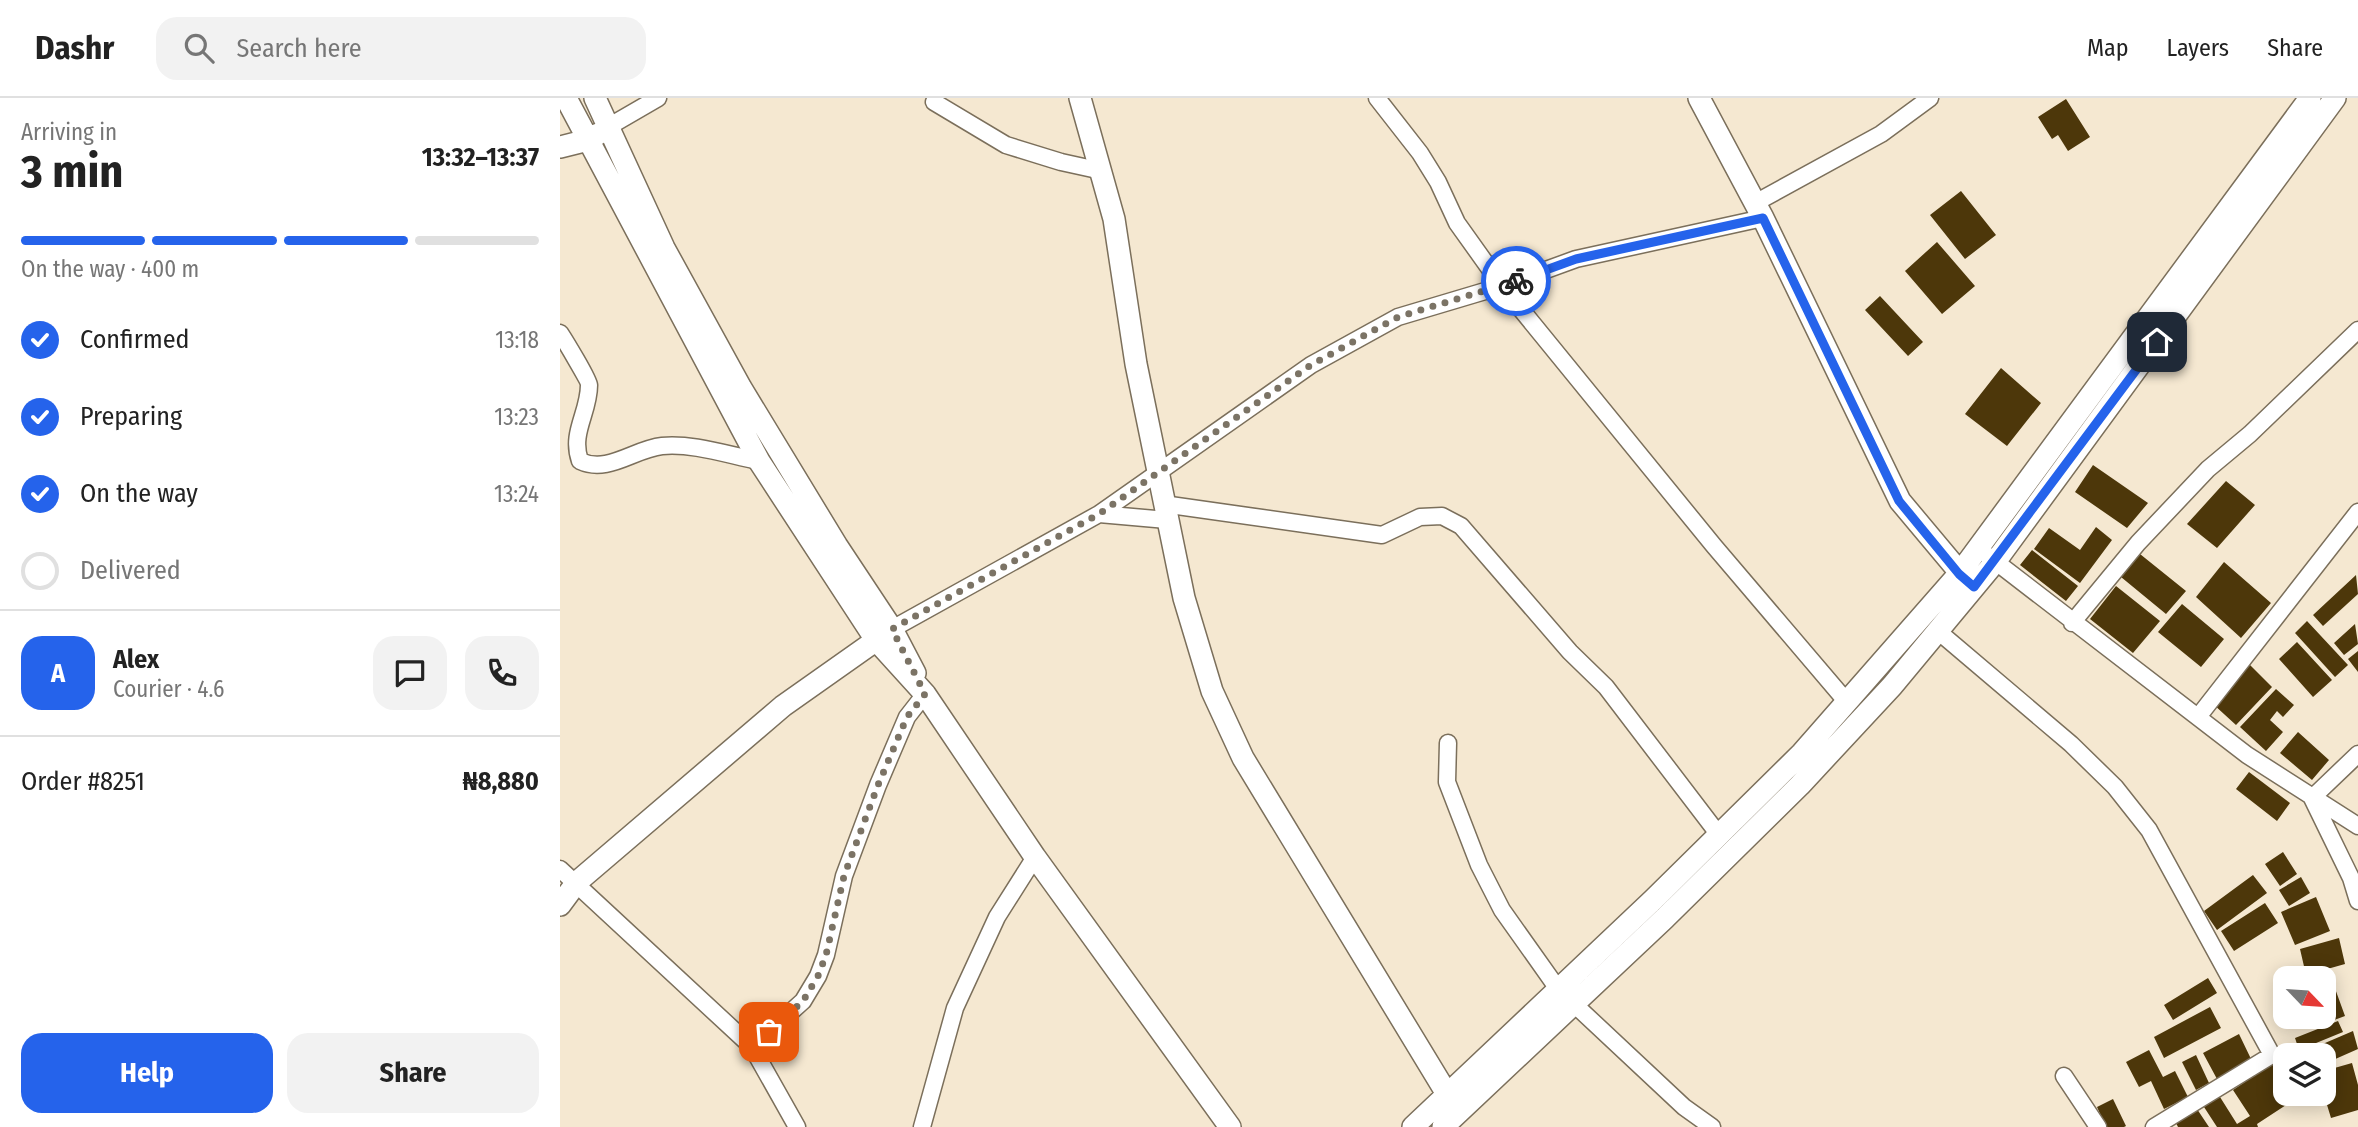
<!DOCTYPE html>
<html lang="en">
<head>
<meta charset="utf-8">
<style>
	:root { --surface:#fff; --page:#f2f2f2; --text:#222; --muted:#767676; --line:#e0e0e0; --accent:#2563eb }
	body { margin:0; font-family:"Fira Sans Condensed",sans-serif; background:var(--page); color:var(--text); height:100vh; display:flex; flex-direction:column; font-size:26px; white-space:nowrap }
	* { box-sizing:border-box; margin:0 }
	p { font-size:23px; color:var(--muted) }
	.icon { flex:none; width:38px; height:38px; fill:none; stroke:currentColor; stroke-width:2; stroke-linecap:round; stroke-linejoin:round }
	.map { position:relative; flex:1; overflow:hidden }
	.sheet { display:flex; flex-direction:column; background:var(--surface); width:560px }
	.sheet>* { flex:none }
	.needle { width:46px; rotate:115deg }
	.tools { position:absolute; left:1713px; top:868px; display:grid; gap:14px }
	.tools a { display:grid; place-items:center; width:63px; height:63px; border-radius:14px; background:var(--surface); box-shadow:0 4px 18px #0003; font-size:35px }
	.pin { position:absolute; display:grid; place-items:center; width:60px; height:60px; color:#fff; margin:-30px; border-radius:14px; box-shadow:0 4px 10px #0006 }
	.courier { position:absolute; display:grid; place-items:center; width:70px; height:70px; margin:-35px; border:5px solid #2563eb; border-radius:50%; background:#fff; color:#222; box-shadow:0 2px 9px #0007 }
	.headline em { font-style:normal; font-weight:700 }
	.headline div { display:flex; flex-direction:column-reverse }
	.headline { display:flex; align-items:center; justify-content:space-between; height:119px; padding:0 21px }
	h1 { font-size:46px; font-weight:700; line-height:52px }
	.bar { display:grid; grid-template-columns:repeat(4,1fr); gap:10px 7px; align-content:center; height:84px; padding:0 21px }
	.bar i { height:9px; border-radius:5px; background:var(--line) }
	.bar .on { background:var(--accent) }
	.bar p { grid-column:span 4 }
	.line { display:flex; align-items:center; gap:18px; padding:0 21px; border-top:2px solid var(--line) }
	.line div { flex:1 }
	.round { display:grid; place-items:center; flex:none; width:74px; height:74px; border-radius:21px; background:var(--page) }
	ol { padding:0 21px; list-style:none }
	li { display:flex; align-items:center; gap:21px; height:77px }
	li p { margin-inline-start:auto }
	li .icon { padding:7px; border-radius:50%; background:var(--accent); color:#fff; stroke-width:4 }
	li:last-child { color:var(--muted) }
	li i { width:38px; height:38px; border:4px solid var(--line); border-radius:50% }
	.action { display:flex; gap:14px; margin-top:auto; padding:14px 21px }
	.action a { flex:1; height:80px; border-radius:21px; background:var(--accent); color:#fff; font-size:28px; font-weight:700; line-height:80px; text-align:center }
	.action a+a { background:var(--page); color:var(--text) }
	header { display:flex; align-items:center; gap:42px; box-sizing:border-box; height:98px; padding:0 35px; background:var(--surface); border-bottom:2px solid var(--line) }
	header strong { font-size:33px }
	nav { display:flex; gap:38px; margin-inline-start:auto; font-size:24px }
	.search { width:490px; height:63px; background:var(--page); display:flex; align-items:center; gap:18px; box-sizing:border-box; padding:0 24px; border-radius:21px; color:var(--muted); font-size:26px }
	main { display:flex; flex:1; min-height:0 }
	.map>svg:first-child { display:block }
</style>
</head>
<body>
<header>
<strong>Dashr</strong>
<div class="search"><svg class="icon" aria-label="search" viewBox="0 0 24 24"><circle cx="10" cy="10" r="6"/><path d="M15 15l6 6"/></svg>Search here</div>
<nav><a>Map</a><a>Layers</a><a>Share</a></nav>
</header>
<main>
<section class="sheet">
<div class="headline"><div><h1>3 min</h1><p>Arriving in</p></div><em>13:32–13:37</em></div>
<div class="bar"><i class="on"></i><i class="on"></i><i class="on"></i><i></i><p>On the way · 400 m</p></div>
<ol>
<li><svg class="icon" aria-label="check" viewBox="0 0 24 24"><path d="M5 12l5 5 9-10"/></svg>Confirmed<p>13:18</p></li>
<li><svg class="icon" aria-label="check" viewBox="0 0 24 24"><path d="M5 12l5 5 9-10"/></svg>Preparing<p>13:23</p></li>
<li><svg class="icon" aria-label="check" viewBox="0 0 24 24"><path d="M5 12l5 5 9-10"/></svg>On the way<p>13:24</p></li>
<li><i></i>Delivered</li>
</ol>
<div class="line" style="height:126px"><b class="round" style="background:var(--accent);color:#fff">A</b><div><b>Alex</b><p>Courier · 4.6</p></div><a class="round"><svg class="icon" aria-label="chat" viewBox="0 0 24 24"><path d="M4 5h16v11H9l-5 4z"/></svg></a><a class="round"><svg class="icon" aria-label="phone" viewBox="0 0 24 24"><path d="M5 4h4l2 5-3 2q2 4 5 5l2-3 5 2v4C11 20 4 13 5 4z"/></svg></a></div>
<div class="line" style="height:91px"><div>Order #8251</div><b>₦8,880</b></div>
<div class="action"><a>Help</a><a>Share</a></div>
</section>
<div class="map">
<svg width="1798" height="1029" viewBox="0 0 1798 1029">
	<rect width="100%" height="100%" fill="#f5e8d1"/>
	<path fill="#4d370a" d="M1506 1 1530 39 1508 53 1498 37 1492 41 1478 19Z
		M1401 93 1436 137 1405 161 1370 117Z
		M1377 144 1415 188 1382 216 1345 173Z
		M1320 198 1363 244 1348 258 1305 212Z
		M1441 270 1481 305 1447 348 1405 316Z
		M1533 367 1588 405 1567 430 1515 394Z
		M1666 383 1695 407 1657 450 1627 426Z
		M1536 429 1552 442 1520 485 1474 451 1489 430 1520 452Z
		M1472 452 1518 488 1506 503 1460 467Z
		M1580 456 1626 493 1606 516 1561 479Z
		M1664 464 1711 505 1681 540 1636 499Z
		M1796 477 1798 496 1763 528 1753 517Z
		M1556 488 1600 523 1573 555 1530 521Z
		M1622 506 1664 541 1641 569 1598 534Z
		M1747 523 1788 567 1775 579 1735 535Z
		M1795 526 1798 546 1784 557 1774 545Z
		M1737 544 1772 582 1753 599 1719 561Z
		M1798 553V574L1788 561Z
		M1690 567 1712 589 1676 627 1653 606Z
		M1716 591 1734 607 1723 619 1717 613 1710 622 1723 634 1706 653 1680 629Z
		M1738 634 1769 662 1752 682 1720 655Z
		M1689 674 1730 705 1717 723 1676 691Z
		M1723 754 1737 776 1720 788 1705 766Z
		M1693 777 1707 795 1657 832 1644 813Z
		M1741 779 1750 795 1729 808 1719 792Z
		M1756 799 1770 833 1735 847 1721 814Z
		M1705 805 1718 825 1674 853 1661 833Z
		M1779 840 1785 866 1746 877 1740 851Z
		M1769 874 1785 918 1758 928 1755 919H1764V880H1752Z
		M1648 880 1657 895 1613 922 1604 907Z
		M1650 909 1661 930 1604 960 1594 939Z
		M1729 919H1748L1749 922 1732 928Z
		M1778 923 1783 934 1739 952 1735 940Z
		M1793 933 1798 951 1764 966V957H1745L1744 954Z
		M1679 936 1692 963 1657 981 1643 955Z
		M1589 952 1603 979 1615 973 1628 999 1604 1011 1591 983 1579 989 1566 964Z
		M1636 957 1649 985 1636 992 1622 964Z
		M1713 965 1724 981 1719 984 1732 1003 1697 1026 1698 1029H1657L1644 1009 1660 999 1677 1026 1690 1018 1673 992Z
		M1792 965 1798 987V1012L1771 1020 1764 997V973Z
		M1553 1001 1566 1028 1564 1029H1546L1537 1009Z
		M1637 1011 1649 1029H1618L1616 1025Z"/>
	<g fill="none" stroke-linecap="round" stroke-linejoin="round">
		<g stroke="#7b6f5b" stroke-width="19">
			<path id="street" d="M817 0 860 55 878 84 897 125 942 188 1154 448 1286 603
				M374 4 446 47 501 64 542 73
				M48 29 98 0
				M1195 105 1321 36 1370 0
				M0 235C4 241 29 282 29 287 29 315 10 335 20 363 48 376 74 351 102 348 133 345 168 357 199 363
				M603 406 822 437 860 419 882 418 901 428 1010 554 1046 589 1159 737
				M539 416 607 422
				M1427 457 1687 657 1798 728
				M1512 525 1578 445 1648 371 1690 336 1798 232
				M332 531 539 416 751 267 838 219 942 188 1016 161 1203 120
				M1379 534 1511 646 1555 689 1589 732 1712 957 1594 1029
				M1638 619 1798 414
				M888 645 887 684 919 767 942 812 998 891
				M1798 656 1752 700 1791 780 1798 803
				M0 771 192 949 237 1029
				M1014 906 1124 1009 1152 1029
				M192 949 243 903 258 878 266 857 284 778 318 687 347 619 365 596
				M1504 978 1538 1029
				M362 1029 395 910 437 819 475 759"/>
		</g>
		<g stroke="#7b6f5b" stroke-width="24">
			<path id="secondary" d="M6 0 199 363 316 542 365 596 475 759 670 1029
				M35 0 104 150 181 290 277 448 332 531 355 575
				M520 0 554 121 576 266 624 500 652 593 683 660 887 996
				M1139 0 1203 120 1340 403 1407 483
				M0 49 28 42 38 36
				M0 807 17 784 223 608 325 536
				M853 1029 1093 802 1242 655 1399 476 1750 0
				M883 1029 1105 820 1240 687 1332 588 1435 464 1775 0"/>
		</g>
		<use href="#street" stroke="#fff" stroke-width="16"/>
		<use href="#secondary" stroke="#fff" stroke-width="21"/>
	</g>
	<g fill="none" stroke-linecap="round" stroke-linejoin="round">
		<path stroke="#7b7365" stroke-width="7" stroke-dasharray="0 12.6" d="M209 934 243 903 258 878 266 857 284 778 318 687 347 619 365 596 332 531 539 416 751 267 816 231 838 219 956 183"/>
		<path stroke="#2563eb" stroke-width="9" d="M956 183 1016 161 1203 120 1339 403 1399 476 1414 489 1597 244"/>
	</g>
</svg>
<div class="tools">
<a><svg class="needle" viewBox="-14 -14 28 28"><path d="M0-13l5 13h-10z" fill="#e53935"/><path d="M0 13l5-13h-10z" fill="#767676"/></svg></a>
<a><svg class="icon" aria-label="layers" viewBox="0 0 24 24"><path d="M12 4l9 5-9 5-9-5zM3 14l9 5 9-5"/></svg></a>
</div>
<div class="pin" style="left:209px;top:934px;background:#ea580c"><svg class="icon" aria-label="bag" viewBox="0 0 24 24"><path d="M5 8h14l-1 12H6zM9 8a3 3 0 0 1 6 0"/></svg></div>
<div class="pin" style="left:1597px;top:244px;background:#1f2937"><svg class="icon" aria-label="home" viewBox="0 0 24 24"><path d="M3 11l9-7 9 7M6 9v11h12V9"/></svg></div>
<div class="courier" style="left:956px;top:183px"><svg class="icon" aria-label="bike" viewBox="0 0 24 24"><circle cx="6" cy="16" r="4"/><circle cx="18" cy="16" r="4"/><path d="M6 16l4-8h5l3 8M10 8l3 8H6M13 5h3"/></svg></div>
</div>
</main>
</body>
</html>
